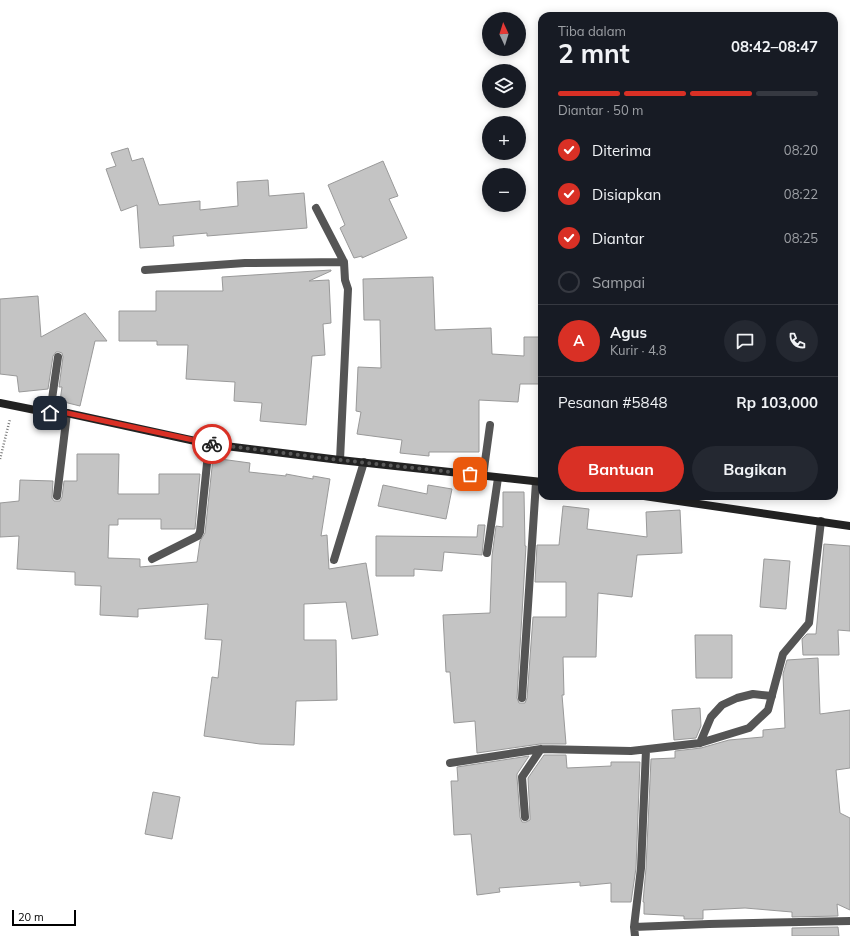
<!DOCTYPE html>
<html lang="id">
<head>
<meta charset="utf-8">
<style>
	:root { --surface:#171b24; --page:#242831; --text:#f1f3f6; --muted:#9ea1a6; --line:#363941; --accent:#d93025 }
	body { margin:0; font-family:Mulish,sans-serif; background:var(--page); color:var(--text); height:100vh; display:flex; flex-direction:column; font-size:15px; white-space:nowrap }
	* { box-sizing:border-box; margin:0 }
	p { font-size:13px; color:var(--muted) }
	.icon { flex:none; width:22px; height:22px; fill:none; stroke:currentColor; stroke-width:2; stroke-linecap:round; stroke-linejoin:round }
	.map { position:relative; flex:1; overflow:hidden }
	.panel { position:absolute; left:538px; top:12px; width:300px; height:488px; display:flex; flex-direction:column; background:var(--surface); border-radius:12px; box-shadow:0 2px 10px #0003 }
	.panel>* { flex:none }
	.needle { width:26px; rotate:356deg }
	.buttons { position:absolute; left:482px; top:12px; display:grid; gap:8px }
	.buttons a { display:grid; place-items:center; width:44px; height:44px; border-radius:50%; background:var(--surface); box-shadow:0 2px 10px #0003; font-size:20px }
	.scale { position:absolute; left:12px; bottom:10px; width:64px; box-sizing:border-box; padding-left:4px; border:2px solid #000; border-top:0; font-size:11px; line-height:14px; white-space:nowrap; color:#000; -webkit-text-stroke:3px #fff; paint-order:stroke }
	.pin { position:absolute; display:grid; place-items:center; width:34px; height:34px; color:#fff; margin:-17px; border-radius:8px; box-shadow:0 2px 6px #0006 }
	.courier { position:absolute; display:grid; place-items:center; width:40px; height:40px; margin:-20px; border:3px solid #d93025; border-radius:50%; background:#fff; color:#222; box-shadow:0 1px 5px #0007 }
	.summary em { font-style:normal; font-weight:700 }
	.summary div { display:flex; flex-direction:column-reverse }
	.summary { display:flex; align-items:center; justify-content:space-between; height:68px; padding:0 20px }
	h1 { font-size:26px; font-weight:700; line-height:30px }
	.bar { display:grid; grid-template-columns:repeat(4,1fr); gap:6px 4px; align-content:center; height:48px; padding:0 20px }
	.bar i { height:5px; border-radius:3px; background:var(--line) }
	.bar .current { background:var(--accent) }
	.bar p { grid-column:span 4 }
	.line { display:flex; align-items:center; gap:10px; padding:0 20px; border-top:1px solid var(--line) }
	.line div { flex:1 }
	.round { display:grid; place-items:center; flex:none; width:42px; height:42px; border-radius:21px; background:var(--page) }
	ol { padding:0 20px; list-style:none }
	li { display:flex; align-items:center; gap:12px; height:44px }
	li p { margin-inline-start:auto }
	li .icon { padding:4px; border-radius:50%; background:var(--accent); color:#fff; stroke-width:4 }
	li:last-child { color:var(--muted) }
	li i { width:22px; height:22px; border:2px solid var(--line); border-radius:50% }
	.cta { display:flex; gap:8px; margin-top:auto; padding:8px 20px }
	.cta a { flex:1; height:46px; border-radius:24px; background:var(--accent); color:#fff; font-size:16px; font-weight:700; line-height:46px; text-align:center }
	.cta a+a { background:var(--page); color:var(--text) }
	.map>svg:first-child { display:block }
</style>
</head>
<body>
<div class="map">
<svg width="850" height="936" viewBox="0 0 850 936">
	<rect width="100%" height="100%" fill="#fff"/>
	<path fill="#c4c4c4" stroke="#999" d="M128 148 132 161 143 158 159 205 200 201V210L238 206 237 182 268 180 269 196 304 193 307 228 207 236V233L173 236 174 246 140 248 137 205 121 211 106 169 116 166 111 153Z
		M383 161 398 196 389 199 407 238 362 258V256L354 258 340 228 345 225 328 185Z
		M331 270V271L309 281 329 280 331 323 323 324 325 355 312 356 306 425 260 421 262 403 234 401 235 382 186 379 188 345H157V341H119V311H156V291H223L222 277Z
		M433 277 435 330 491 328 492 354 524 356V337H542V384H520L518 402 479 400V452H429V456L400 453 402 440 357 434 361 412 356 411 358 367 381 368 380 320H364L363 279Z
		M38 296 41 337 85 313 107 341H95L80 406 60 401 62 387H59L63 357 62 353 59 352H56L53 356 48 389 19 392 17 376 0 374V299Z
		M77 454H119L118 494H159V474H200L195 529H161V519H118V525H109L108 558 140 559V567L197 562 200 541 205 533 213 458 250 463 249 472 286 476V474L313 479V476L330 479 321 536 327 535 329 569 366 563 378 635 352 639 346 602 304 604V640H336L337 700 296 701 294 745 260 744 204 736 212 677 218 678 222 640 205 639 208 604 138 609V617L100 615 101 586 75 585V572L17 569 19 536 0 537V503L19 501 20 480 53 481 52 498 54 501H60L62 497 64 481H77Z
		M383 485 427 494 428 485 452 489 446 519 378 506Z
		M503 492H524L525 546H526L517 698 519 703H525L527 698 533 617H566V582H535L537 545H559L563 506 589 509 587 529 647 537 646 512 680 510 682 553 637 555 632 597 598 593 596 657H563L564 695H562L566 744H540L477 753 475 721 454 723 450 672H446L443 615 490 613 492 556 496 526 503 527Z
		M478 525H485L482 555 444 552 442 571 414 569V576H376V536L477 537Z
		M824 544 850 546V631L838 630 839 655H803L802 639 807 634H816Z
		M764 559 790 561 786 609 760 607Z
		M695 635H732V678H696Z
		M818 658 820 714 850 710V768L836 770 840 813 850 818V910L837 904 838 916 792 917V912L745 908 703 910V919H684V916L644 914V902H643L646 868 651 759 675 758V751L701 748 729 740 763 737V730L785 728 783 674 787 660Z
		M700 708 701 726 696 738 674 740 672 710Z
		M544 755H566L567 768 611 766V762H640L636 868 631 902H611V883L580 886V882L499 888 500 892 477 895 471 834 454 835 451 781H458L457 767 529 756 517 774V777L520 817 522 822H526L530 820V817L528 778Z
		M153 792 180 797 172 839 145 834Z
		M838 927 839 936H792V928Z"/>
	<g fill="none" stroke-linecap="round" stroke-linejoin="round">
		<path stroke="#777" stroke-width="2.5" stroke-dasharray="1 2" stroke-linecap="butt" d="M0 459 10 419"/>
		<path stroke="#555" stroke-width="8" d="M316 208 344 262 345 280 348 289 340 460
			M145 270 245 263 344 262
			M50 413 58 357
			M483 476 490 425
			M57 496 67 413
			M487 553 498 478
			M152 559 198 536 200 532 209 444
			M334 560 364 462
			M522 698 536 482
			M700 743 711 717 722 705 737 698 753 694 772 696
			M450 763 541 749 631 751 700 743 749 728 768 710 783 654 809 623 821 521
			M525 817 522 777 541 749
			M634 927 709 924 850 921
			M635 936 634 927 641 868 646 750"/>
		<path stroke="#222" stroke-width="8" d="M0 403 50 413H67L209 444 340 460 542 482
			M644 496 850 526"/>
	</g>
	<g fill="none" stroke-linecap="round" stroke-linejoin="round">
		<path stroke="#595959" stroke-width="4" stroke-dasharray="0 7.2" d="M212 444 340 460 470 474"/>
		<path stroke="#d93025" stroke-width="5" d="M50 413H67L212 444"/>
	</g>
</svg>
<div class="buttons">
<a><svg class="needle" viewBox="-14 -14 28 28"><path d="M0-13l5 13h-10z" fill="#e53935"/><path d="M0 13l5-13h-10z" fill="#9ea1a6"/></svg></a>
<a><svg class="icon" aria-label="layers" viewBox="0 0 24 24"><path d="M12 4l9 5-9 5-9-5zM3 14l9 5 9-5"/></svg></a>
<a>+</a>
<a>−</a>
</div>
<div class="scale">20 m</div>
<div class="pin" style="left:470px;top:474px;background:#ea580c"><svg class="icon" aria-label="bag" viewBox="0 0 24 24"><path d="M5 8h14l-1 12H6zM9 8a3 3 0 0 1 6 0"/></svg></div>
<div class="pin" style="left:50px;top:413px;background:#1f2937"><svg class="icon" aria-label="home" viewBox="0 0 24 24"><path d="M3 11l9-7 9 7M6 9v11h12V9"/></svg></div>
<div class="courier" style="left:212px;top:444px"><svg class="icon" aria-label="bike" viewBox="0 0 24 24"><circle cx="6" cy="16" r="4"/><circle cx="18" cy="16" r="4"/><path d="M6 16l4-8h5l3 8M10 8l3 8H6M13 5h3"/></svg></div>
<section class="panel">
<div class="summary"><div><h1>2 mnt</h1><p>Tiba dalam</p></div><em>08:42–08:47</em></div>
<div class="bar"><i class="current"></i><i class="current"></i><i class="current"></i><i></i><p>Diantar · 50 m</p></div>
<ol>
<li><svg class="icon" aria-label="check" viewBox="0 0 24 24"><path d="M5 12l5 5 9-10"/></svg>Diterima<p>08:20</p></li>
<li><svg class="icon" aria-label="check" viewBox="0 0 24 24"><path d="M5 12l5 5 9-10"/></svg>Disiapkan<p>08:22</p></li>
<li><svg class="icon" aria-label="check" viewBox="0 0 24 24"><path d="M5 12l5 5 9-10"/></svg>Diantar<p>08:25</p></li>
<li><i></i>Sampai</li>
</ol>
<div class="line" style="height:72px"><b class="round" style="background:var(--accent);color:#fff">A</b><div><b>Agus</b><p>Kurir · 4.8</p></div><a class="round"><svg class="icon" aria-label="chat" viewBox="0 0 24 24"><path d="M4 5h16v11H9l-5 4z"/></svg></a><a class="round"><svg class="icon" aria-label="phone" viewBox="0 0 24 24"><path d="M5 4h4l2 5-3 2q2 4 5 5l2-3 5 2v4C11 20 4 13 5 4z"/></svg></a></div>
<div class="line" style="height:52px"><div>Pesanan #5848</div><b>Rp 103,000</b></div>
<div class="cta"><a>Bantuan</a><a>Bagikan</a></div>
</section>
</div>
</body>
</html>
